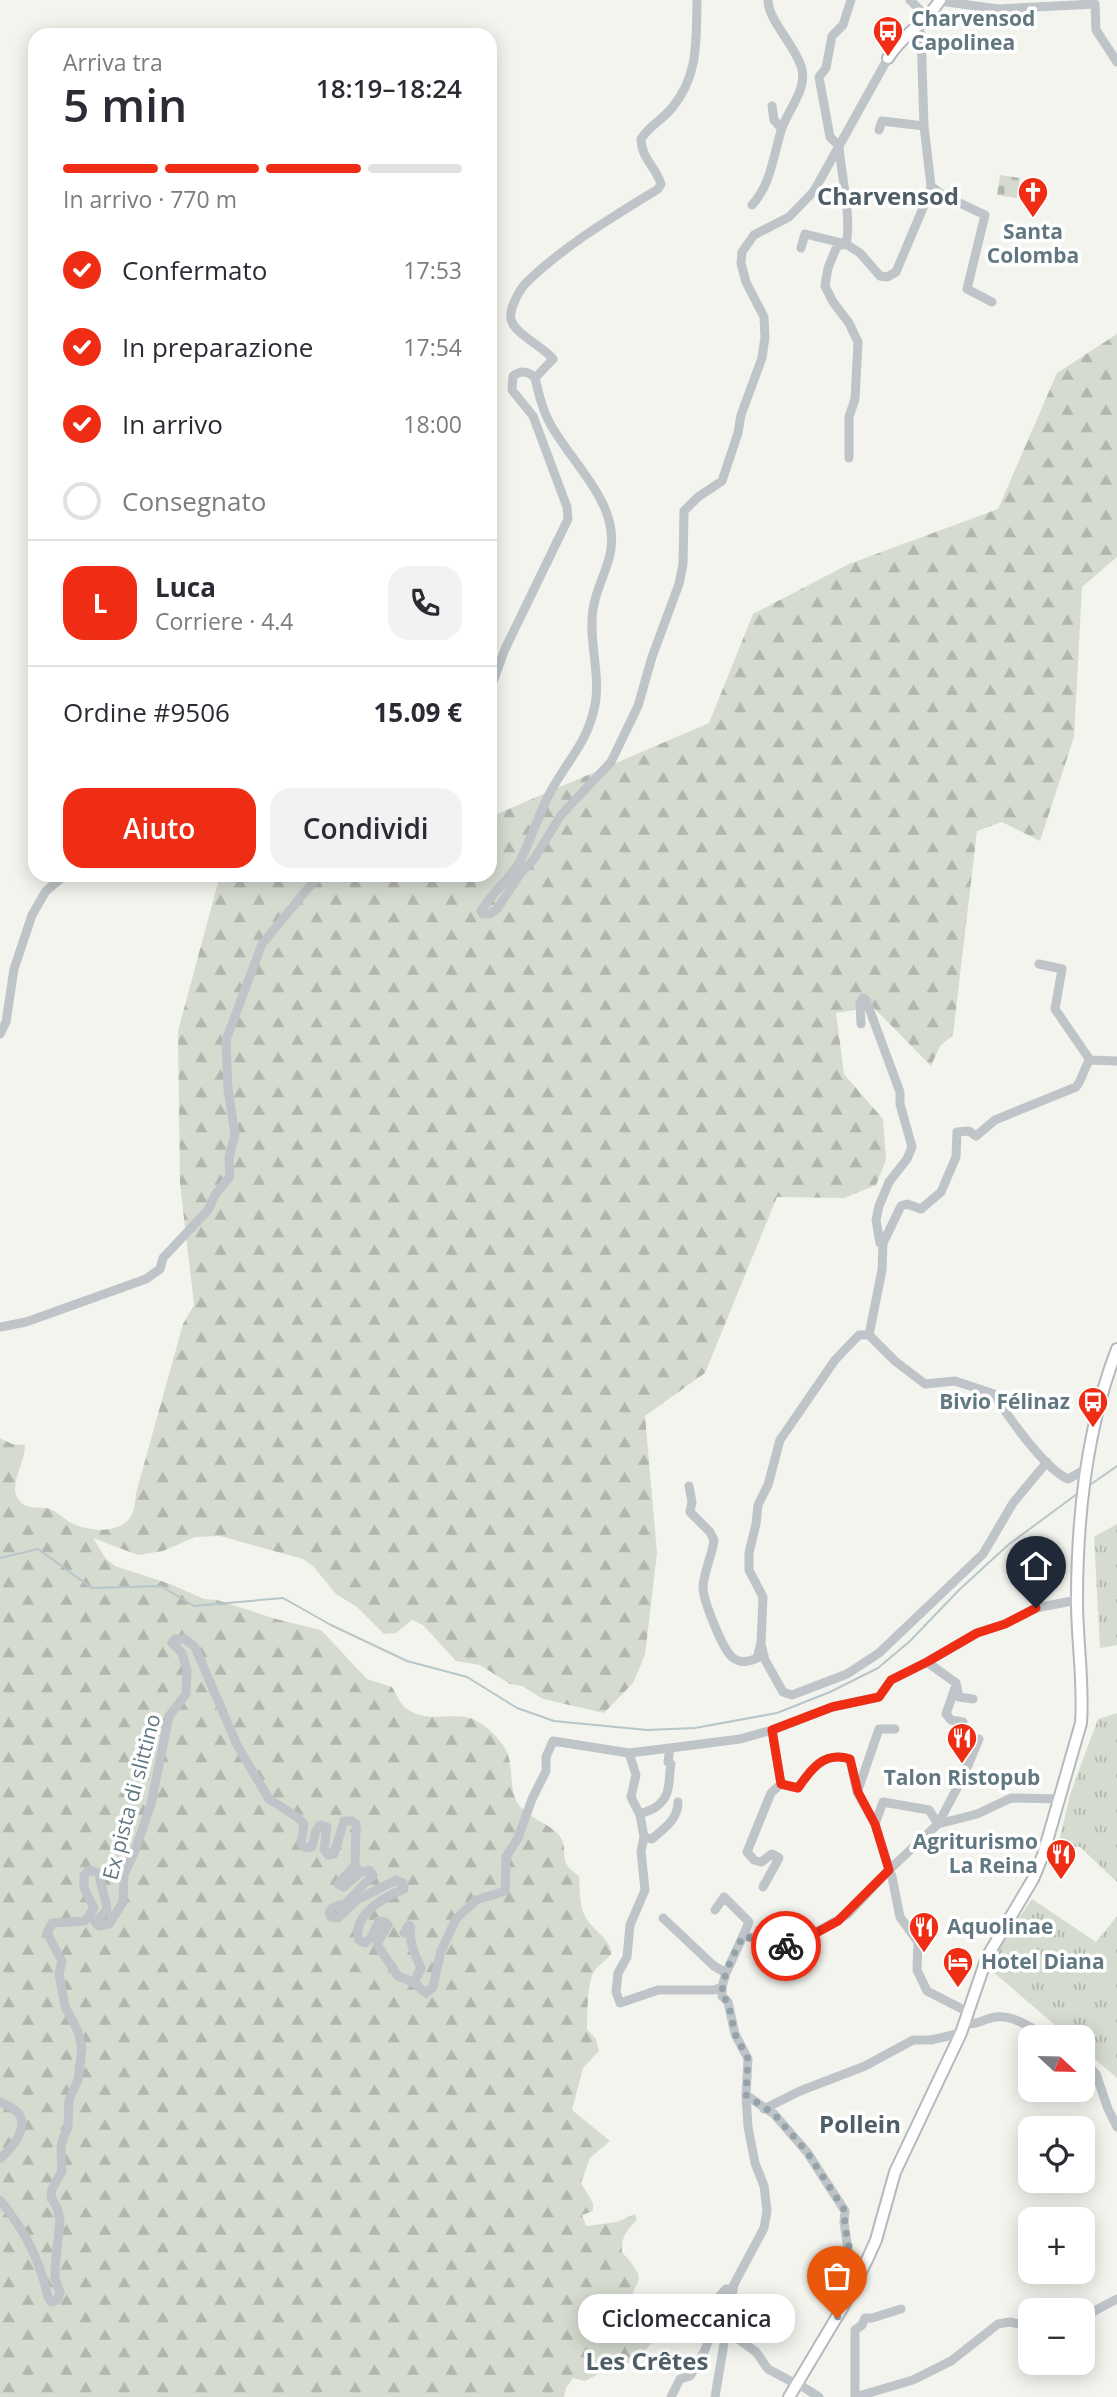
<!DOCTYPE html>
<html lang="it">
<head>
<meta charset="utf-8">
<style>
	:root { --surface:#fff; --page:#f2f2f3; --text:#2b2b33; --muted:#7c7c81; --line:#e1e1e2; --accent:#ef2d14 }
	body { margin:0; font-family:"Open Sans",sans-serif; background:var(--page); color:var(--text); height:100vh; display:flex; flex-direction:column; font-size:26px; white-space:nowrap }
	* { box-sizing:border-box; margin:0 }
	p { font-size:23px; color:var(--muted) }
	.icon { flex:none; width:38px; height:38px; fill:none; stroke:currentColor; stroke-width:2; stroke-linecap:round; stroke-linejoin:round }
	.map { position:relative; flex:1; overflow:hidden }
	.sheet { position:absolute; left:28px; top:28px; width:469px; height:854px; display:flex; flex-direction:column; background:var(--surface); border-radius:21px; box-shadow:0 4px 18px #0003 }
	.sheet>* { flex:none }
	.needle { width:46px; rotate:112deg }
	.buttons { position:absolute; left:1018px; top:2025px; display:grid; gap:14px }
	.buttons a { display:grid; place-items:center; width:77px; height:77px; border-radius:14px; background:var(--surface); box-shadow:0 4px 18px #0003; font-size:35px }
	.pin { position:absolute; display:grid; place-items:center; width:60px; height:60px; color:#fff; margin:-72px -30px; border-radius:50% 50% 50% 0; rotate:-45deg; box-shadow:0 0 7px #0007 }
	.pin .icon { rotate:45deg }
	.courier { position:absolute; display:grid; place-items:center; width:70px; height:70px; margin:-35px; border:5px solid #ef2d14; border-radius:50%; background:#fff; color:#222; box-shadow:0 2px 9px #0007 }
	.bubble { position:absolute; height:49px; border-radius:21px; background:var(--surface); box-shadow:0 4px 18px #0003; font-size:23px; font-weight:600; line-height:49px; text-align:center }
	.head em { font-style:normal; font-weight:600 }
	.head div { display:flex; flex-direction:column-reverse }
	.head { display:flex; align-items:center; justify-content:space-between; height:119px; padding:0 35px }
	h1 { font-size:46px; font-weight:600; line-height:52px }
	.bar { display:grid; grid-template-columns:repeat(4,1fr); gap:10px 7px; align-content:center; height:84px; padding:0 35px }
	.bar i { height:9px; border-radius:5px; background:var(--line) }
	.bar .on { background:var(--accent) }
	.bar p { grid-column:span 4 }
	.line { display:flex; align-items:center; gap:18px; padding:0 35px; border-top:2px solid var(--line) }
	.line div { flex:1 }
	.round { display:grid; place-items:center; flex:none; width:74px; height:74px; border-radius:21px; background:var(--page) }
	ol { padding:0 35px; list-style:none }
	li { display:flex; align-items:center; gap:21px; height:77px }
	li p { margin-inline-start:auto }
	li .icon { padding:7px; border-radius:50%; background:var(--accent); color:#fff; stroke-width:4 }
	li:last-child { color:var(--muted) }
	li i { width:38px; height:38px; border:4px solid var(--line); border-radius:50% }
	.primary-button { display:flex; gap:14px; margin-top:auto; padding:14px 35px }
	.primary-button a { flex:1; height:80px; border-radius:21px; background:var(--accent); color:#fff; font-size:28px; font-weight:600; line-height:80px; text-align:center }
	.primary-button a+a { background:var(--page); color:var(--text) }
	.map>svg:first-child { display:block }
</style>
</head>
<body>
<div class="map">
<svg width="1117" height="2397" viewBox="0 0 1117 2397">
	<defs>
		<pattern id="grass-tufts" width="24" height="20" patternUnits="userSpaceOnUse" patternTransform="scale(1.75)"><rect width="24" height="20" fill="#d6dbd0"/><path d="M3 7l-1-3M5 7V3M7 7l1-3M15 17l-1-3M17 17v-4M19 17l1-3" fill="none" stroke="#b1b6ae"/></pattern>
		<pattern id="forest-firs" width="22" height="20" patternUnits="userSpaceOnUse" patternTransform="scale(1.75)"><rect width="22" height="20" fill="#d6dbd0"/><path d="M5 1l3.5 6h-7zM16 11l3.5 6h-7z" fill="#b1b6ae"/></pattern>
		<pattern id="cemetery-stones" width="16" height="16" patternUnits="userSpaceOnUse" patternTransform="scale(1.75)"><rect width="16" height="16" fill="#d6dbd0"/><path d="M2 7V4a2 2 0 0 1 4 0v3zM10 15v-3a2 2 0 0 1 4 0v3z" fill="#b1b6ae"/></pattern>
	</defs>
	<rect width="100%" height="100%" fill="#f4f4ef"/>
	<path fill="url(#grass-tufts)" d="M1117 1524V1645L1100 1648 1094 1537Z
		M1117 1713V1882L1080 1847 1058 1846 1070 1795 1098 1719Z
		M1032 1899 1096 1942 1117 1916V2078L1083 2049V2037H1069L986 1966Z"/>
	<path fill="url(#forest-firs)" d="M1117 334V557L1082 587 1074 737 1040 841 1002 822 977 831 953 1035 940 1046 931 1066 873 1007 836 1013 844 1074 883 1119 886 1160 876 1185 844 1198 777 1197 705 1373 645 1416 657 1553 645 1655 633 1683 604 1713 543 1699 522 1686 510 1684 480 1665 456 1661 423 1625 412 1620 396 1633 384 1634 357 1607 336 1594 313 1566 303 1559 220 1536 195 1537 163 1551 138 1555 93 1538 106 1559 115 1566 170 1584 204 1599 217 1600 276 1619 321 1630 367 1679 392 1687C396 1694 401 1705 407 1709 426 1722 445 1714 465 1717 480 1719 495 1734 503 1745 515 1760 508 1786 517 1802 526 1818 548 1822 559 1835 571 1852 555 1860 579 1876 580 1888 579 1906 585 1916 593 1932 607 1934 612 1953 607 1960 601 1963 596 1969 586 1980 588 2014 587 2029L596 2039 599 2051 583 2068 572 2110 610 2141 590 2158 581 2183 593 2203V2211L582 2215 586 2226 617 2222 635 2214 637 2220C627 2230 621 2237 622 2252 654 2288 631 2275 630 2309 630 2323 645 2323 651 2331 656 2337 652 2341 649 2346 631 2369 627 2360 604 2371 597 2374 592 2378 585 2381L573 2378 566 2388 564 2397H0V1438L12 1444 25 1445C25 1463 10 1483 17 1497 25 1512 37 1505 50 1509 57 1512 62 1517 68 1521 84 1531 116 1535 129 1519 135 1512 135 1502 136 1493L183 1324 194 1305 180 1184 178 1031 220 875H490V817L709 723 753 614 849 564 998 509 1057 373Z"/>
	<path fill="url(#cemetery-stones)" d="M1000 175 1020 178 1017 198 997 195Z"/>
	<g fill="none" stroke-linecap="round" stroke-linejoin="round">
		<path stroke="#b6c6c9" stroke-width="2" d="M1087 1487 1117 1466
			M0 1558 38 1549 92 1588 161 1586 194 1606 283 1598 331 1625 407 1661 467 1677 517 1708 554 1721 647 1730 695 1728 777 1713 830 1692 878 1668 910 1641 959 1590 1008 1545 1077 1494"/>
		<g stroke="#b4b9bc" stroke-width="14">
			<path id="major" d="M888 58C904 32 925 25 940 0
				M789 2397 844 2305 867 2260 876 2240 895 2172 961 2033 987 1957 1033 1879 1043 1855 1081 1723C1084 1682 1077 1642 1077 1601 1077 1516 1086 1429 1117 1349"/>
		</g>
		<path stroke="#bec4c7" stroke-width="9" d="M910 0 927 17
			M940 1 998 9 1095 4 1096 30 1117 62
			M772 106 774 120 781 128
			M879 130 882 121 924 126
			M931 186 943 195 985 215 967 289 992 302
			M752 205C771 184 773 157 781 131 787 110 809 89 801 66 794 44 768 20 768 0
			M801 248 805 234 846 244C852 219 841 174 839 146L830 137 819 77 826 68 832 36 843 25 851 0
			M535 378 553 359C544 347 514 334 511 319 509 309 519 291 525 284 562 247 614 216 658 189L661 184C656 167 641 158 641 139 649 126 662 120 672 108 699 75 696 41 697 0
			M849 458V417L855 399 858 342 849 323 833 302 825 286 828 268 837 246 846 244 860 253 880 276 887 277 896 272 928 196 931 186 924 126 921 34 917 26
			M490 690 505 649 568 519 567 507 533 416 512 390 513 376C521 370 528 371 535 378 539 395 543 412 552 427 569 456 599 487 608 517 620 556 599 574 593 609 588 640 601 675 595 705 588 740 572 755 555 784 540 808 533 836 520 861 509 880 492 893 481 911L483 914H490L497 909 520 874 534 859 561 815 611 762 638 706 652 657 679 584 683 564 684 511 698 497 722 481 738 433 741 415 762 358 765 337 764 317 746 282 741 263 742 252 754 235 789 217 814 191 888 58
			M1039 964 1062 969 1055 1009 1090 1060 1117 1061
			M861 1024 860 1003 863 998 866 1000 900 1092V1104L912 1147 907 1159 889 1182 879 1206 876 1220 880 1243H883
			M0 1034 6 1022 14 969 32 915 46 891 65 875
			M0 1327 26 1322 146 1279 160 1269 163 1258 208 1210 215 1195 230 1176 229 1157 235 1135 228 1089 226 1040 262 944 319 875
			M1086 1469 1068 1479C1045 1469 1008 1417 994 1394L955 1381 925 1384 895 1361 869 1335 882 1270 883 1243 901 1206 907 1204 921 1209 941 1192 956 1157 957 1132 969 1131 976 1136 995 1120 1076 1087C1083 1079 1083 1069 1090 1060
			M689 1486 692 1502 690 1512 710 1532 714 1540C712 1556 704 1571 703 1587 703 1600 722 1648 732 1657 740 1664 749 1662 757 1658L761 1643 763 1597 749 1570V1553L756 1524 758 1505 768 1485 780 1440 835 1360 859 1335H869
			M761 1644 765 1660 783 1692 792 1695 847 1674 879 1653 983 1554 1013 1503 1047 1462
			M927 1662 956 1683 959 1697 973 1699
			M955 1688 946 1714 951 1720 963 1722
			M772 1730 781 1784 798 1788C811 1769 824 1751 850 1759L857 1792 875 1824 892 1877 900 1917 918 1942 917 1970 927 1991 968 2012
			M629 1753 636 1775 631 1797 640 1815 644 1837 641 1851 645 1890 630 1925 627 1957 618 1973 616 1992 620 2003 658 1990H714L722 1987 726 1973
			M858 1790 879 1729H895
			M640 1815C645 1811 650 1811 656 1807 672 1796 668 1780 671 1764L668 1762 670 1748
			M875 1824 883 1802 929 1810 938 1824 964 1775 979 1739
			M644 1837 652 1839C664 1828 678 1820 678 1802
			M763 1887 779 1858 772 1854 761 1862 754 1860 747 1852 771 1793 781 1784
			M715 1910 724 1897 749 1922 743 1936
			M663 1918 714 1966 726 1973 743 1936 792 1946 848 1914 889 1870 938 1824 977 1814 1011 1798 1059 1799
			M404 1933 409 1925 411 1927C408 1941 415 1955 421 1968L414 1983
			M964 2023C978 2026 984 2018 996 2017 1015 2015 1032 2029 1048 2037
			M1083 2060 1096 2074 1108 2109 1117 2127
			M746 2095 774 2114 807 2152 845 2211 844 2222 853 2285
			M0 2102C6 2105 16 2109 19 2114 29 2129 10 2150 0 2159
			M764 2109 800 2091 865 2066 913 2040H931L961 2033
			M0 2200C25 2231 39 2258 48 2297L51 2302 57 2300 60 2293 55 2278V2267L60 2220 57 2208 51 2197 52 2189 62 2171 61 2145 68 2126 69 2100 78 2080 82 2048 78 2031 65 2007 59 1974 62 1961 47 1933 52 1923 85 1921 94 1908 84 1888V1876L89 1870 99 1873C100 1886 106 1897 107 1910L95 1922 99 1926 109 1924 123 1902 124 1874 135 1851 151 1804 169 1716 186 1694 187 1670 182 1653 172 1643 175 1639H185L195 1647 237 1745 269 1799 297 1817 304 1824 301 1843 306 1848 312 1847 316 1831 321 1825 327 1827 324 1849 328 1855 334 1854 344 1821H352L356 1824 355 1865 338 1884 344 1887 361 1872 369 1870 373 1875 346 1903 332 1908 329 1913 331 1917 338 1918 357 1900 396 1880 403 1883 404 1889C386 1896 351 1915 359 1940L365 1943 371 1938 379 1921 385 1922 388 1925 378 1942V1946L398 1976 413 1982 426 1993 433 1987 441 1951 456 1919 476 1900 505 1891 506 1857 518 1838 532 1799 546 1771V1757L553 1741 629 1753 670 1748 740 1739 772 1730 832 1707 879 1697 891 1680 927 1662 977 1633 1005 1624 1036 1608 1077 1600
			M1083 2317 1117 2299
			M726 2330 756 2352 768 2369 796 2384
			M797 2383 819 2397
			M671 2397 680 2379 690 2376 705 2350 713 2328 716 2300 726 2289H733
			M715 2397 734 2284 764 2228 767 2211 764 2186 755 2163 748 2127 746 2095 748 2059 735 2034 728 2002 722 1996V1987
			M855 2397 913 2380 951 2361 998 2324 1010 2322 1031 2327
			M855 2397V2330L862 2325 865 2318H872L901 2309"/>
		<use href="#major" stroke="#fff" stroke-width="10"/>
	</g>
	<g fill="none" stroke-linecap="round" stroke-linejoin="round">
		<path stroke="#94a3a9" stroke-width="7" stroke-dasharray="0 12.6" d="M786 1946 743 1936C734 1955 722 1974 722 1996L728 2002 735 2034 748 2059 746 2095 774 2114 807 2152 845 2211C842 2235 859 2267 853 2289 851 2298 842 2309 837 2318"/>
		<path stroke="#ef2d14" stroke-width="9" d="M786 1946H792L838 1921 889 1870 875 1824 858 1792 850 1759C824 1751 811 1769 798 1788L781 1784 772 1730 832 1707 879 1697 891 1680 927 1662 977 1633 1005 1624 1036 1608"/>
	</g>
	<defs>
		<g id="bus-pin" transform="scale(1.575)"><path d="M0 17L-7.5 6A9.5 9.5 0 1 1 7.5 6Z" fill="#ef2d14" stroke="#fff"/><path d="M-5-6H5V4H4V6H2V4H-2V6H-4V4H-5ZM-3.5-4V0h7V-4ZM-3.5 1.2v1.5H-2V1.2ZM2 1.2v1.5H3.5V1.2Z" fill="#fff"/></g>
		<g id="church-pin" transform="scale(1.575)"><path d="M0 17L-7.5 6A9.5 9.5 0 1 1 7.5 6Z" fill="#ef2d14" stroke="#fff"/><path d="M-1.2-6h2.4v3.5h3.3v2.4h-3.3V6h-2.4V-.1h-3.3v-2.4h3.3Z" fill="#fff"/></g>
		<g id="restaurant-pin" transform="scale(1.575)"><path d="M0 17L-7.5 6A9.5 9.5 0 1 1 7.5 6Z" fill="#ef2d14" stroke="#fff"/><path d="M-5-6h1v4h1v-4h1v4h1v-4h1v5L-1.5 .5V6h-2V.5L-5-1ZM5-6V6H3V1.5H1.5Q1.5-4 5-6Z" fill="#fff"/></g>
		<g id="hotel-pin" transform="scale(1.575)"><path d="M0 17L-7.5 6A9.5 9.5 0 1 1 7.5 6Z" fill="#ef2d14" stroke="#fff"/><path d="M-6-4.5h1.5V1H6V5H4.5V3h-9V5H-6ZM-4 0a1.8 1.8 0 1 1 3.6 0ZM.5 0V-2.5h3Q6-2.5 6 0Z" fill="#fff"/></g>
	</defs>
	<g fill-rule="evenodd">
		<use href="#bus-pin" x="888" y="31"/>
		<use href="#church-pin" x="1033" y="192"/>
		<use href="#bus-pin" x="1093" y="1402"/>
		<use href="#restaurant-pin" x="962" y="1738"/>
		<use href="#restaurant-pin" x="1061" y="1854"/>
		<use href="#restaurant-pin" x="924" y="1927"/>
		<use href="#hotel-pin" x="958" y="1962"/>
	</g>
	<g text-anchor="middle" stroke-width="7" stroke-linejoin="round" paint-order="stroke">
		<g font-size="21" font-weight="bold" fill="#617883" stroke="#fff" text-anchor="start">
			<text x="911" y="26">Charvensod<tspan x="911" dy="24">Capolinea</tspan></text>
			<text x="1033" y="239" text-anchor="middle">Santa<tspan x="1033" dy="24">Colomba</tspan></text>
			<text x="1070" y="1409" text-anchor="end">Bivio Félinaz</text>
			<text x="962" y="1785" text-anchor="middle">Talon Ristopub</text>
			<text x="1038" y="1849" text-anchor="end">Agriturismo<tspan x="1038" dy="24">La Reina</tspan></text>
			<text x="947" y="1934">Aquolinae</text>
			<text x="981" y="1969">Hotel Diana</text>
		</g>
		<g font-size="21" fill="#617883" stroke="#fff">
			<text transform="translate(132 1797) rotate(-75)" y="7">Ex pista di slittino</text>
		</g>
		<g font-size="24" font-weight="bold" fill="#4f5f67" stroke="#fff">
			<text x="888" y="205">Charvensod</text>
			<text x="860" y="2133">Pollein</text>
			<text x="647" y="2370">Les Crêtes</text>
		</g>
	</g>
</svg>
<div class="buttons">
<a><svg class="needle" viewBox="-14 -14 28 28"><path d="M0-13l5 13h-10z" fill="#e53935"/><path d="M0 13l5-13h-10z" fill="#7c7c81"/></svg></a>
<a><svg class="icon" aria-label="locate" viewBox="0 0 24 24"><circle cx="12" cy="12" r="6"/><path d="M12 2v4M12 18v4M2 12h4M18 12h4"/></svg></a>
<a>+</a>
<a>−</a>
</div>
<div class="pin" style="left:837px;top:2318px;background:#ea580c"><svg class="icon" aria-label="bag" viewBox="0 0 24 24"><path d="M5 8h14l-1 12H6zM9 8a3 3 0 0 1 6 0"/></svg></div>
<div class="pin" style="left:1036px;top:1608px;background:#1f2937"><svg class="icon" aria-label="home" viewBox="0 0 24 24"><path d="M3 11l9-7 9 7M6 9v11h12V9"/></svg></div>
<div class="courier" style="left:786px;top:1946px"><svg class="icon" aria-label="bike" viewBox="0 0 24 24"><circle cx="6" cy="16" r="4"/><circle cx="18" cy="16" r="4"/><path d="M6 16l4-8h5l3 8M10 8l3 8H6M13 5h3"/></svg></div>
<div class="bubble" style="left:578px;top:2294px;width:217px">Ciclomeccanica</div>
<section class="sheet">
<div class="head"><div><h1>5 min</h1><p>Arriva tra</p></div><em>18:19–18:24</em></div>
<div class="bar"><i class="on"></i><i class="on"></i><i class="on"></i><i></i><p>In arrivo · 770 m</p></div>
<ol>
<li><svg class="icon" aria-label="check" viewBox="0 0 24 24"><path d="M5 12l5 5 9-10"/></svg>Confermato<p>17:53</p></li>
<li><svg class="icon" aria-label="check" viewBox="0 0 24 24"><path d="M5 12l5 5 9-10"/></svg>In preparazione<p>17:54</p></li>
<li><svg class="icon" aria-label="check" viewBox="0 0 24 24"><path d="M5 12l5 5 9-10"/></svg>In arrivo<p>18:00</p></li>
<li><i></i>Consegnato</li>
</ol>
<div class="line" style="height:126px"><b class="round" style="background:var(--accent);color:#fff">L</b><div><b>Luca</b><p>Corriere · 4.4</p></div><a class="round"><svg class="icon" aria-label="phone" viewBox="0 0 24 24"><path d="M5 4h4l2 5-3 2q2 4 5 5l2-3 5 2v4C11 20 4 13 5 4z"/></svg></a></div>
<div class="line" style="height:91px"><div>Ordine #9506</div><b>15.09 €</b></div>
<div class="primary-button"><a>Aiuto</a><a>Condividi</a></div>
</section>
</div>
</body>
</html>
